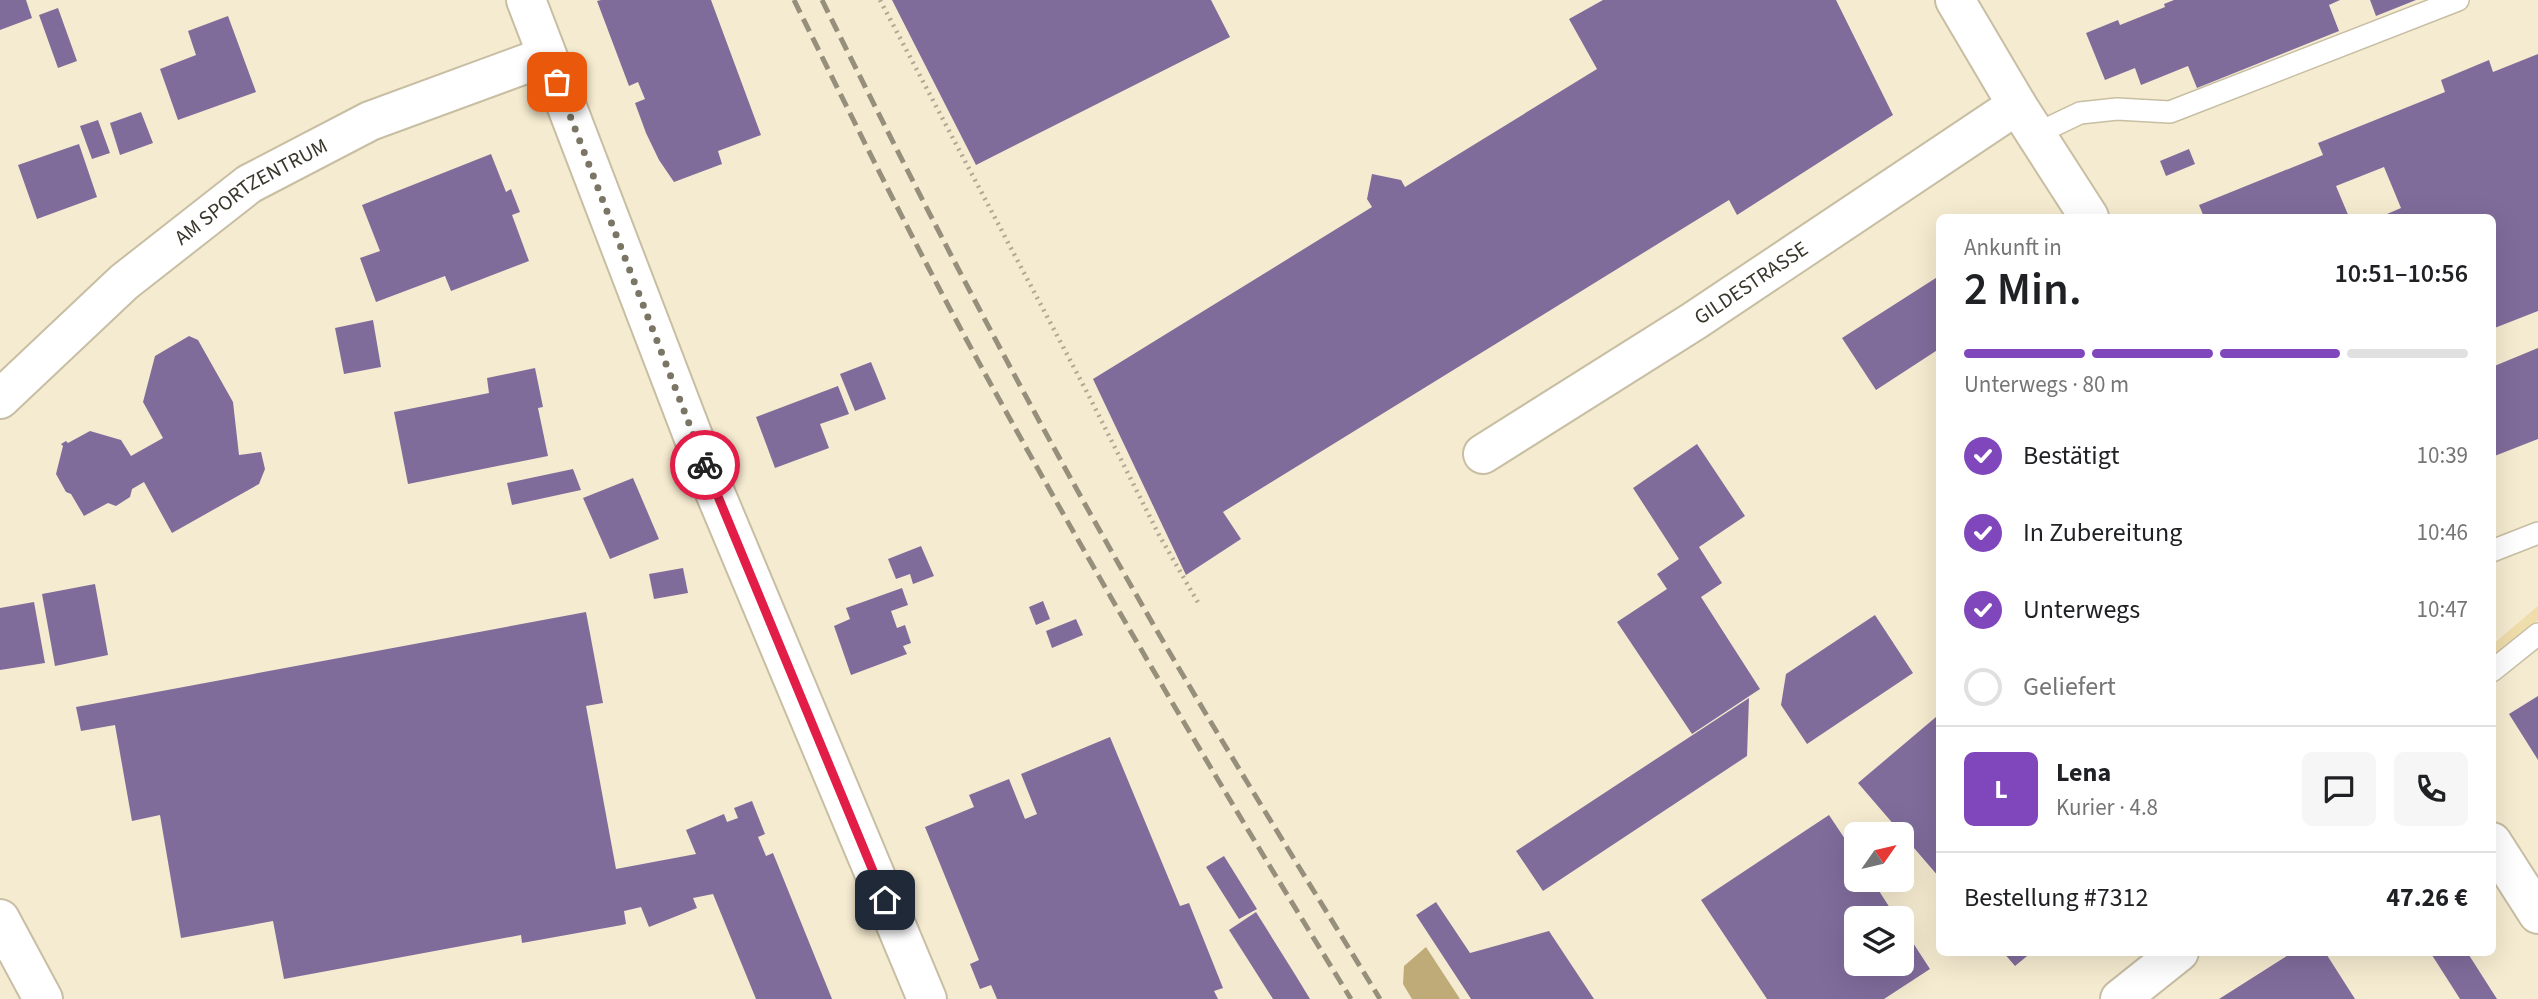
<!DOCTYPE html>
<html lang="de">
<head>
<meta charset="utf-8">
<style>
	:root { --surface:#fff; --page:#f6f6f6; --text:#202124; --muted:#757577; --line:#e0e0e0; --accent:#8046bc }
	body { margin:0; font-family:"Source Sans 3",sans-serif; background:var(--page); color:var(--text); height:100vh; display:flex; flex-direction:column; font-size:26px; white-space:nowrap }
	* { box-sizing:border-box; margin:0 }
	p { font-size:23px; color:var(--muted) }
	.icon { flex:none; width:38px; height:38px; fill:none; stroke:currentColor; stroke-width:2; stroke-linecap:round; stroke-linejoin:round }
	.map { position:relative; flex:1; overflow:hidden }
	.side { position:absolute; left:1936px; top:214px; width:560px; height:742px; display:flex; flex-direction:column; background:var(--surface); border-radius:10px; box-shadow:0 7px 28px #0002 }
	.side>* { flex:none }
	.needle { width:46px; rotate:56deg }
	.controls { position:absolute; left:1844px; top:822px; display:grid; gap:14px }
	.controls a { display:grid; place-items:center; width:70px; height:70px; border-radius:10px; background:var(--surface); box-shadow:0 7px 28px #0002; font-size:35px }
	.pin { position:absolute; display:grid; place-items:center; width:60px; height:60px; color:#fff; margin:-30px; border-radius:14px; box-shadow:0 4px 10px #0006 }
	.courier { position:absolute; display:grid; place-items:center; width:70px; height:70px; margin:-35px; border:5px solid #e11d48; border-radius:50%; background:#fff; color:#222; box-shadow:0 2px 9px #0007 }
	.head em { font-style:normal; font-weight:600 }
	.head div { display:flex; flex-direction:column-reverse }
	.head { display:flex; align-items:center; justify-content:space-between; height:119px; padding:0 28px }
	h1 { font-size:46px; font-weight:600; line-height:52px }
	.bar { display:grid; grid-template-columns:repeat(4,1fr); gap:10px 7px; align-content:center; height:84px; padding:0 28px }
	.bar i { height:9px; border-radius:5px; background:var(--line) }
	.bar .active { background:var(--accent) }
	.bar p { grid-column:span 4 }
	.line { display:flex; align-items:center; gap:18px; padding:0 28px; border-top:2px solid var(--line) }
	.line div { flex:1 }
	.round { display:grid; place-items:center; flex:none; width:74px; height:74px; border-radius:10px; background:var(--page) }
	ol { padding:0 28px; list-style:none }
	li { display:flex; align-items:center; gap:21px; height:77px }
	li p { margin-inline-start:auto }
	li .icon { padding:7px; border-radius:50%; background:var(--accent); color:#fff; stroke-width:4 }
	li:last-child { color:var(--muted) }
	li i { width:38px; height:38px; border:4px solid var(--line); border-radius:50% }
	.map>svg:first-child { display:block }
</style>
</head>
<body>
<div class="map">
<svg width="2538" height="999" viewBox="0 0 2538 999">
	<rect width="100%" height="100%" fill="#f5ebd0"/>
	<path fill="#efddac" d="M2538 606V620L2492 658V645Z"/>
	<path fill="#beab77" d="M1426 947 1460 999H1412L1403 984 1404 966Z"/>
	<path fill="#806c9b" d="M0 0H26L32 18 0 30Z
		M601 0H711L761 135 718 151 722 164 674 182 659 160 646 133 635 103 645 99 638 82 629 86 597 1Z
		M892 0H1211L1230 37 976 165Z
		M1603 0H1836L1893 115 1737 215 1729 200 1223 512 1241 539 1186 575 1093 379 1372 207 1367 199 1372 174 1401 180 1405 187 1597 69 1569 19Z
		M2174 0H2340L2329 5 2339 31 2197 88 2188 66 2141 85 2135 68 2105 80 2086 33 2118 20 2120 25 2165 7 2164 4Z
		M2370 0H2416L2376 16Z
		M58 8 77 61 58 68 39 15Z
		M228 16 256 92 178 120 160 69 196 55 188 31Z
		M2538 54V311L2492 329V217H2380L2401 208 2384 167 2336 186 2349 217H2204L2199 205 2323 155 2318 143 2445 92 2441 80 2489 60 2493 72Z
		M141 112 153 143 120 155 110 123Z
		M98 120 110 153 92 159 80 126Z
		M79 144 97 197 37 219 18 165Z
		M2189 149 2195 164 2166 176 2160 161Z
		M491 154 506 192 511 189 520 212 512 215 529 261 451 291 445 276 376 302 360 258 380 251 362 205Z
		M1939 276V349L1876 390 1842 338Z
		M373 320 381 367 344 374 335 328Z
		M189 336 198 340 233 402 239 455 261 452 265 469 259 484 172 533 144 482 132 489 130 497 116 506 108 503 84 516 71 494 66 492 56 474 63 446 61 444 66 441 68 443 90 431 121 440 131 456 163 438 143 402 155 356Z
		M2538 348V439L2492 457V367Z
		M871 362 886 399 855 411 840 374Z
		M535 368 543 407 538 408 548 456 408 484 394 412 489 393 487 378Z
		M838 386 849 414 820 424 829 448 775 468 756 417Z
		M1697 444 1745 516 1699 547 1722 583 1701 597 1760 689 1692 734 1617 622 1667 589 1657 574 1679 559 1633 488Z
		M573 469 581 490 512 505 507 483Z
		M633 478 659 539 610 559 583 498Z
		M921 546 934 576 913 584 910 574 896 579 888 559Z
		M683 568 688 593 654 599 649 574Z
		M95 584 108 655 55 666 42 594Z
		M902 588 908 605 891 611 897 628 905 625 911 643 903 646 907 654 851 675 834 626 850 619 846 608Z
		M1043 601 1050 619 1036 625 1029 607Z
		M34 602 45 663 0 670V608Z
		M586 612 603 703 586 706 616 869 696 854 686 830 724 814 727 822 738 818 734 808 752 801 765 834 758 837 766 856 773 853 832 999H756L713 894 693 898 697 908 649 927 641 907 624 911 626 924 622 925 522 943 521 935 284 979 273 921 181 938 160 815 132 821 115 725 81 731 76 707Z
		M1875 615 1913 673 1807 744 1781 705 1786 674Z
		M1076 619 1083 635 1052 648 1046 631Z
		M2538 696V760L2509 714Z
		M1749 698 1747 756 1543 891 1516 851Z
		M1936 717 1939 721V877L1858 783Z
		M1110 737 1180 906 1189 903 1223 988 1214 991 1218 999H997L991 985 980 989 970 964 979 960 925 827 974 807 969 795 1009 779 1025 819 1037 814 1021 774Z
		M1829 815 1857 857V880H1872L1897 919H1857V964H1902V926L1930 969 1884 999H1767L1701 900Z
		M1224 856 1257 909 1239 919 1206 867Z
		M1436 902 1470 953 1549 931 1594 999H1471L1416 915Z
		M1256 912 1296 976 1310 999H1273L1229 930Z
		M2003 952H2032L2015 966Z
		M2293 952H2325L2355 999H2219Z
		M2430 952H2467L2497 999H2460Z"/>
	<g fill="none" stroke-linecap="round" stroke-linejoin="round">
		<g stroke="#c7bea3" stroke-width="24">
			<path id="service" d="M2036 134 2080 113 2117 109 2170 112 2458 0
				M2492 551 2538 533
				M2492 671 2538 634"/>
		</g>
		<g stroke="#c7bea3" stroke-width="42">
			<g id="minor">
				<path d="M526 0 711 483 927 999"/>
				<path d="M1955 0 2017 105 2089 217"/>
				<path id="s1" d="M0 399 124 282 249 184 370 121 547 56"/>
				<path id="s2" d="M1483 454 1694 321 2017 105"/>
				<path d="M2492 842 2538 914"/>
				<path d="M0 919 43 999"/>
				<path d="M2120 999 2179 952"/>
			</g>
		</g>
		<path stroke="#b0a893" stroke-width="4.5" stroke-dasharray="2 5" stroke-linecap="butt" d="M880 0 1089 396 1159 535 1200 606"/>
		<use href="#service" stroke="#fff" stroke-width="21"/>
		<use href="#minor" stroke="#fff" stroke-width="38"/>
		<path stroke="#968f7c" stroke-width="5" stroke-dasharray="14 7" stroke-linecap="butt" d="M794 0C860 134 926 268 999 399 1111 602 1229 801 1351 999
			M822 0C932 223 1048 445 1174 660 1241 774 1311 886 1380 999"/>
	</g>
	<g fill="none" stroke-linecap="round" stroke-linejoin="round">
		<path stroke="#7b7565" stroke-width="7" stroke-dasharray="0 12.6" d="M557 82 705 465"/>
		<path stroke="#e11d48" stroke-width="9" d="M705 465 885 900"/>
	</g>
	<g text-anchor="middle" stroke-width="7" stroke-linejoin="round" paint-order="stroke">
		<g font-size="21" fill="#39362b" stroke="#fff9e8">
			<text dy="7" stroke="none"><textPath href="#s1" startOffset="327">AM SPORTZENTRUM</textPath></text>
			<text dy="7" stroke="none"><textPath href="#s2" startOffset="318">GILDESTRASSE</textPath></text>
		</g>
	</g>
</svg>
<div class="controls">
<a><svg class="needle" viewBox="-14 -14 28 28"><path d="M0-13l5 13h-10z" fill="#e53935"/><path d="M0 13l5-13h-10z" fill="#757577"/></svg></a>
<a><svg class="icon" aria-label="layers" viewBox="0 0 24 24"><path d="M12 4l9 5-9 5-9-5zM3 14l9 5 9-5"/></svg></a>
</div>
<div class="pin" style="left:557px;top:82px;background:#ea580c"><svg class="icon" aria-label="bag" viewBox="0 0 24 24"><path d="M5 8h14l-1 12H6zM9 8a3 3 0 0 1 6 0"/></svg></div>
<div class="pin" style="left:885px;top:900px;background:#1f2937"><svg class="icon" aria-label="home" viewBox="0 0 24 24"><path d="M3 11l9-7 9 7M6 9v11h12V9"/></svg></div>
<div class="courier" style="left:705px;top:465px"><svg class="icon" aria-label="bike" viewBox="0 0 24 24"><circle cx="6" cy="16" r="4"/><circle cx="18" cy="16" r="4"/><path d="M6 16l4-8h5l3 8M10 8l3 8H6M13 5h3"/></svg></div>
<section class="side">
<div class="head"><div><h1>2 Min.</h1><p>Ankunft in</p></div><em>10:51–10:56</em></div>
<div class="bar"><i class="active"></i><i class="active"></i><i class="active"></i><i></i><p>Unterwegs · 80 m</p></div>
<ol>
<li><svg class="icon" aria-label="check" viewBox="0 0 24 24"><path d="M5 12l5 5 9-10"/></svg>Bestätigt<p>10:39</p></li>
<li><svg class="icon" aria-label="check" viewBox="0 0 24 24"><path d="M5 12l5 5 9-10"/></svg>In Zubereitung<p>10:46</p></li>
<li><svg class="icon" aria-label="check" viewBox="0 0 24 24"><path d="M5 12l5 5 9-10"/></svg>Unterwegs<p>10:47</p></li>
<li><i></i>Geliefert</li>
</ol>
<div class="line" style="height:126px"><b class="round" style="background:var(--accent);color:#fff">L</b><div><b>Lena</b><p>Kurier · 4.8</p></div><a class="round"><svg class="icon" aria-label="chat" viewBox="0 0 24 24"><path d="M4 5h16v11H9l-5 4z"/></svg></a><a class="round"><svg class="icon" aria-label="phone" viewBox="0 0 24 24"><path d="M5 4h4l2 5-3 2q2 4 5 5l2-3 5 2v4C11 20 4 13 5 4z"/></svg></a></div>
<div class="line" style="height:91px"><div>Bestellung #7312</div><b>47.26 €</b></div>
</section>
</div>
</body>
</html>
